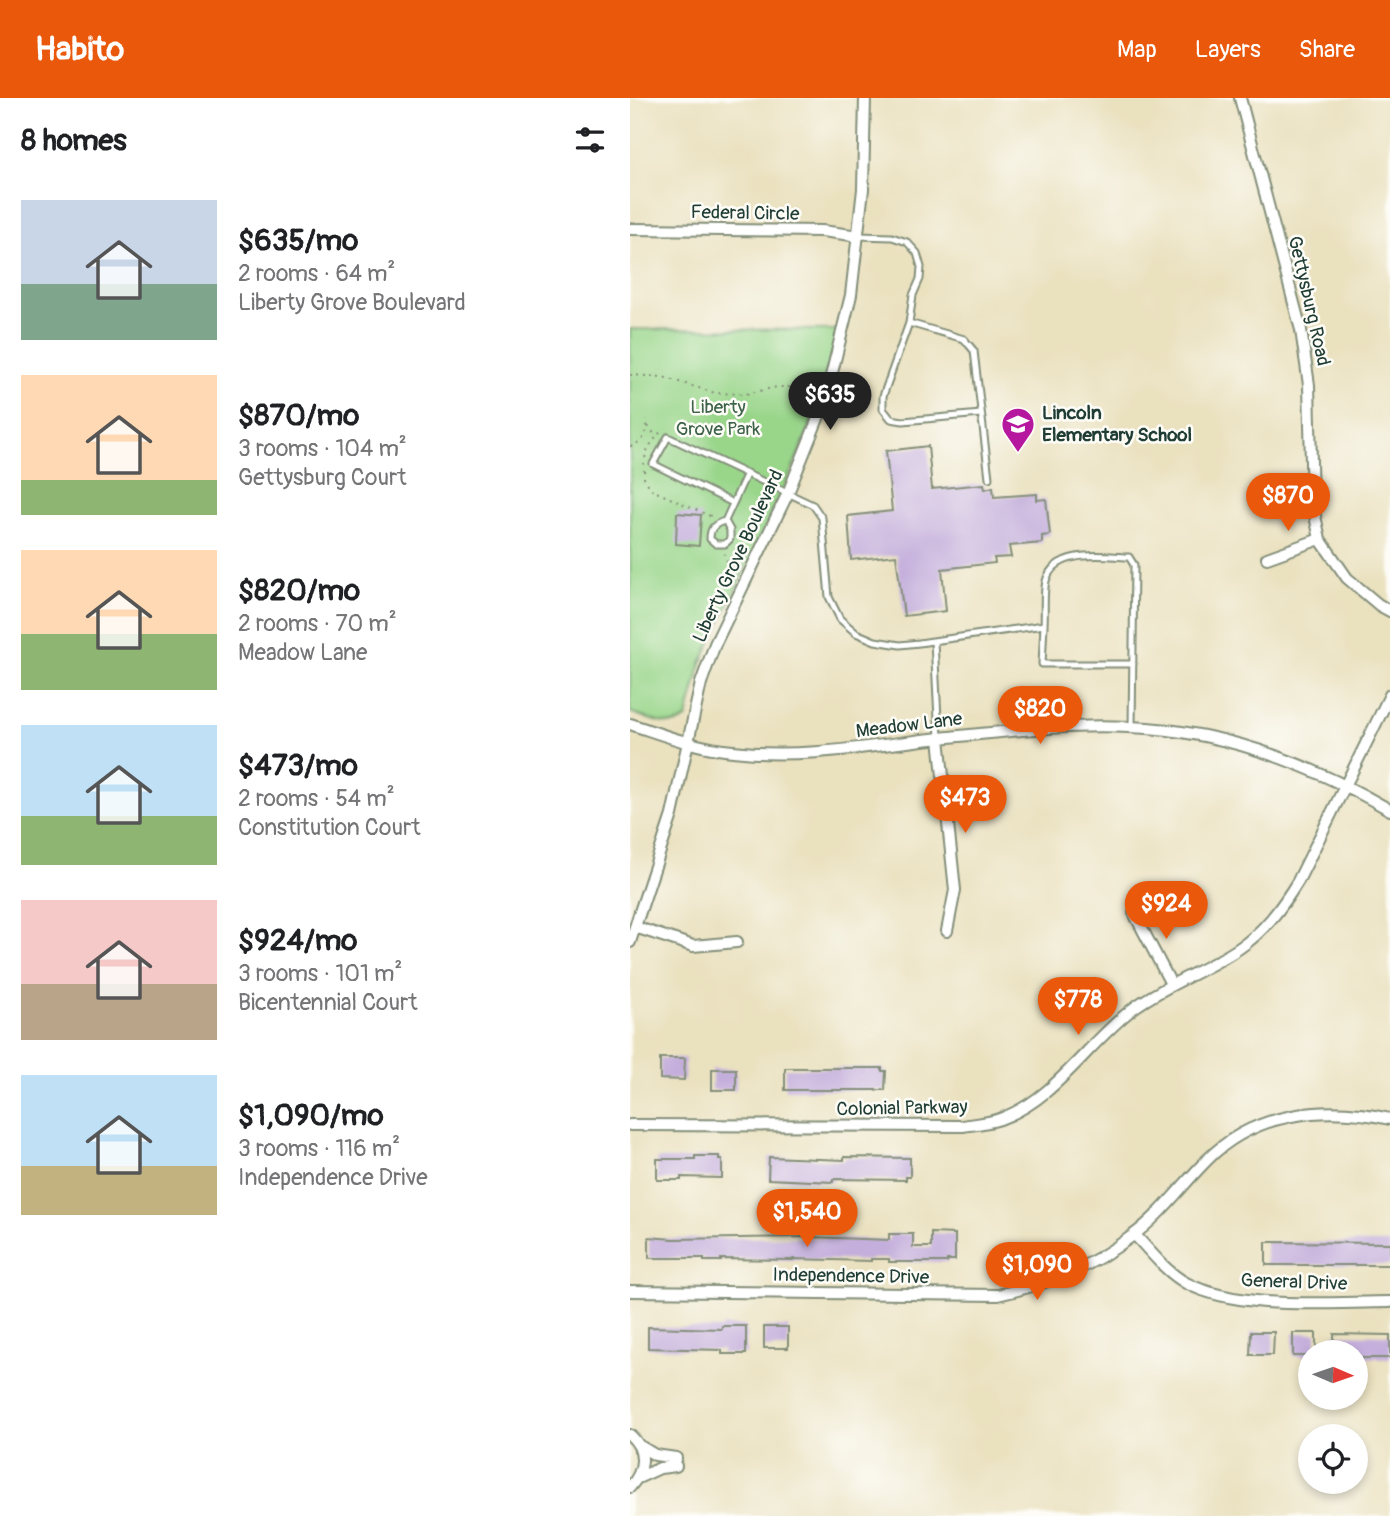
<!DOCTYPE html>
<meta charset="utf-8">
<style>
:root{--surface:#fff;--page:#f6f6f6;--text:#202124;--muted:#757577;--accent:#ea580c}
body{margin:0;font-family:Pangolin,sans-serif;background:var(--page);color:var(--text);height:100vh;display:flex;flex-direction:column;font-size:26px;white-space:nowrap}
*{box-sizing:border-box;margin:0}
p{font-size:23px;color:var(--muted)}
.icon{flex:none;width:38px;height:38px;fill:none;stroke:currentColor;stroke-width:2;stroke-linecap:round;stroke-linejoin:round}
.map{position:relative;flex:1;overflow:hidden}
.side{display:flex;flex-direction:column;background:var(--surface);width:630px}
.side>*{flex:none}
.needle{width:46px;rotate:92deg}
.tools{position:absolute;left:668px;top:1242px;display:grid;gap:14px}
.tools a{display:grid;place-items:center;width:70px;height:70px;border-radius:50%;background:var(--surface);box-shadow:0 4px 10px #0003;font-size:35px}
.price{position:absolute;translate:-50% -60px;padding:0 16px;border-radius:24px;background:var(--accent);color:#fff;font-size:23px;line-height:46px;filter:drop-shadow(0 2px 4px #0008)}
.price::after{content:'';position:absolute;left:50%;top:42px;width:21px;height:16px;margin-left:-10px;background:inherit;clip-path:polygon(0 0,100% 0,50% 100%)}
.price.current{background:#222;color:#fff}
ul{padding:0;list-style:none}
li{display:flex;align-items:center;gap:21px;height:175px;padding:0 21px}
li span{display:grid;place-items:center;flex:none;width:196px;height:140px;border-radius:0px;color:#555}
li>.icon{margin-inline-start:auto}
span .icon{width:84px;height:84px;fill:#fffc;stroke-width:1}
li b{font-size:30px}
h2{display:flex;justify-content:space-between;align-items:center;height:84px;padding:0 21px;font-size:30px}
header{display:flex;align-items:center;gap:42px;box-sizing:border-box;height:98px;padding:0 35px;background:var(--accent);color:#fff}
header strong{font-size:33px}
nav{display:flex;gap:38px;margin-inline-start:auto;font-size:24px}
main{display:flex;flex:1;min-height:0}
.map>svg:first-child{display:block}
.green{fill:#99d68a;stroke:#5c8a5f;stroke-width:2}
.building{fill:#c4afdc}
.lines{fill:none;stroke-linecap:round;stroke-linejoin:round}
.service-casing{stroke:#848f7a;stroke-width:9}
.minor-casing{stroke:#848f7a;stroke-width:14}
.path{stroke:#848f7a;stroke-width:2;stroke-dasharray:2 5;stroke-linecap:butt}
.service{stroke:#fff;stroke-width:5}
.minor{stroke:#fff;stroke-width:10}
.labels{text-anchor:middle;dominant-baseline:central;stroke-width:5;stroke-linejoin:round;paint-order:stroke}
.street-label{font-size:19px;fill:#1f3d34;stroke:#fdfcf7}
.park-label{font-size:19px;fill:#3e634a;stroke:#fdfcf7}
.poi-label{font-size:19px;font-weight:bold;fill:#1f3d34;stroke:#fdfcf7;text-anchor:start}
</style>
<header>
<strong>Habito</strong>
<nav><a>Map</a><a>Layers</a><a>Share</a></nav>
</header>
<main>
<section class="side">
<h2>8 homes<svg class="icon" aria-label="filters" viewBox="0 0 24 24"><path d="M4 7h16M4 17h16"/><circle cx="9" cy="7" r="2"/><circle cx="15" cy="17" r="2"/></svg></h2>
<ul>
<li><span style="background:linear-gradient(#c9d6e8 60%,#7fa58c 0)"><svg class="icon" aria-label="home" viewBox="0 0 24 24"><path d="M3 11l9-7 9 7M6 9v11h12V9"/></svg></span><div><b>$635/mo</b><p>2 rooms · 64 m²</p><p>Liberty Grove Boulevard</p></div></li>
<li><span style="background:linear-gradient(#ffd9b3 75%,#8fb573 0)"><svg class="icon" aria-label="home" viewBox="0 0 24 24"><path d="M3 11l9-7 9 7M6 9v11h12V9"/></svg></span><div><b>$870/mo</b><p>3 rooms · 104 m²</p><p>Gettysburg Court</p></div></li>
<li><span style="background:linear-gradient(#ffd9b3 60%,#8fb573 0)"><svg class="icon" aria-label="home" viewBox="0 0 24 24"><path d="M3 11l9-7 9 7M6 9v11h12V9"/></svg></span><div><b>$820/mo</b><p>2 rooms · 70 m²</p><p>Meadow Lane</p></div></li>
<li><span style="background:linear-gradient(#bfe0f5 65%,#8fb573 0)"><svg class="icon" aria-label="home" viewBox="0 0 24 24"><path d="M3 11l9-7 9 7M6 9v11h12V9"/></svg></span><div><b>$473/mo</b><p>2 rooms · 54 m²</p><p>Constitution Court</p></div></li>
<li><span style="background:linear-gradient(#f6c9c9 60%,#b9a48a 0)"><svg class="icon" aria-label="home" viewBox="0 0 24 24"><path d="M3 11l9-7 9 7M6 9v11h12V9"/></svg></span><div><b>$924/mo</b><p>3 rooms · 101 m²</p><p>Bicentennial Court</p></div></li>
<li><span style="background:linear-gradient(#bfe0f5 65%,#c2b280 0)"><svg class="icon" aria-label="home" viewBox="0 0 24 24"><path d="M3 11l9-7 9 7M6 9v11h12V9"/></svg></span><div><b>$1,090/mo</b><p>3 rooms · 116 m²</p><p>Independence Drive</p></div></li>
</ul>
</section>
<div class="map">
<svg width="760" height="1418" viewBox="0 0 760 1418">
<rect width="100%" height="100%" fill="#fdfcf7"/>
<filter id="ink" filterUnits="userSpaceOnUse"><feTurbulence type="fractalNoise" baseFrequency=".0143" numOctaves="2"/><feDisplacementMap in="SourceGraphic" scale="14" xChannelSelector="R" yChannelSelector="G"/><feConvolveMatrix kernelMatrix="1 2 1 2 8 2 1 2 1" color-interpolation-filters="sRGB"/></filter>
<filter id="wash" filterUnits="userSpaceOnUse"><feTurbulence type="fractalNoise" baseFrequency=".00686" numOctaves="4" result="noise"/><feDisplacementMap in="SourceGraphic" scale="28" xChannelSelector="R" yChannelSelector="G"/><feGaussianBlur stdDeviation="1.57" result="paint"/><feColorMatrix in="noise" values="0 0 0 0 0 0 0 0 0 0 0 0 0 0 0 0 0 1.4 0 .05"/><feComposite in="paint" operator="in"/></filter>
<g filter="url(#wash)">
<rect width="100%" height="100%" fill="#eae1bf"/>
<path class="green" d="M0,231L209,232L182,323L162,372L71,565L57,619C44,635 16,619 0,614Z"/>
<g id="blocks">
<path class="building" d="M298,348L302,391L354,386L355,391L363,389L364,399L407,396V402L416,401L420,437L412,438V445L379,448L381,459L364,460L365,465L312,471L316,513L274,518L266,457L221,462L218,418L262,413L256,353Z
M47,415L71,417L69,448L46,446Z
M30,960H55L54,982L30,981Z
M155,970H252V973H256L255,992H155Z
M82,971H106V992H82Z
M65,1058H89V1061H92V1080L51,1079V1082H27V1061H65Z
M139,1059L214,1062V1059L280,1060V1079H276V1082L203,1081V1084L138,1081Z
M301,1135L325,1136V1162H317V1164H259V1161H241V1163L163,1161V1162L91,1161V1163H74V1160H19V1139L43,1141L178,1139L259,1142V1136H283V1149H301Z
M636,1144L760,1145V1167H636Z
M92,1228H116V1256H92V1252L18,1250V1229L92,1231Z
M134,1229H158V1250H134Z
M621,1234H644L643,1257H620Z
M663,1235H686V1255H681V1258H663Z
M704,1236L760,1237V1260H726V1255H704Z"/>
</g>
</g>
<g filter="url(#ink)">
<use href="#blocks" fill-opacity="0" stroke="#848f7a" stroke-width="2"/>
<g class="lines">
<defs>
<path id="service" d="M229,138L262,139L277,144L287,155L291,169L290,181L283,197L279,225L253,298V311L261,321L273,323L351,316
M279,225L334,241L344,253L359,380
M103,405L23,366L38,339L183,407L192,420L199,499L210,521L226,535L245,543L270,547L289,545L414,527C415,513 413,496 416,483C425,450 474,458 499,459L504,467L502,629
M95,423L100,432V441L95,446H86L80,441C80,430 84,426 95,423L117,375
M414,527L412,566H503
M304,543L309,640"/>
<path id="minor" d="M610,0L671,232L679,287L682,404L690,441L717,480L749,507L760,513
M0,131L192,133L229,138
M637,460L690,441
M0,626C34,637 67,650 103,653C172,661 240,648 309,640C371,634 436,626 499,629C592,632 681,666 760,712
M309,640L325,792L317,833
M504,815L541,886
M5,829L63,848L107,844
M0,844L42,717L71,585L85,546L158,395L195,303L221,197L233,91L235,0
M0,1027L333,1028C345,1026 358,1025 370,1021C426,1001 458,944 505,909C537,886 575,873 608,851C634,834 652,809 668,783L760,597
M505,1137C520,1153 536,1174 556,1185C610,1213 700,1204 760,1204
M0,1193L368,1197C422,1184 457,1172 502,1138C530,1118 552,1087 577,1062C625,1013 696,1007 760,1021
M0,1337C17,1352 15,1373 0,1389
M10,1348L25,1357L46,1360
M8,1380L30,1370L46,1368"/>
</defs>
<use href="#service" class="service-casing"/>
<use href="#minor" class="minor-casing"/>
<path class="path" d="M0,277L33,279L85,295L116,296L147,289H160L184,293
M18,328L26,338
M0,348C13,345 18,335 17,321
M15,360L18,350L32,332
M14,365V380L22,392L80,418L79,420
M94,455L97,463L107,469"/>
<use href="#service" class="service"/>
<use href="#minor" class="minor"/>
</g>
</g>
<defs>
<symbol id="school-pin" viewBox="-11 -11 22 30"><path d="M0 17L-7.5 6A9.5 9.5 0 1 1 7.5 6Z" fill="#b5179e" stroke="#fdfcf7"/><path d="M0-5L7-2L0 1L-7-2ZM-4 1L0 2.5L4 1V4Q0 6-4 4Z" fill="#fff"/></symbol>
</defs>
<g fill-rule="evenodd">
<use href="#school-pin" x="369" y="307" width="38" height="52"/>
</g>
<g class="labels">
<g class="street-label">
<text transform="translate(115 115) rotate(1)">Federal Circle</text>
<text transform="translate(679 203) rotate(77)">Gettysburg Road</text>
<text transform="translate(108 458) rotate(-65)">Liberty Grove Boulevard</text>
<text transform="translate(279 627) rotate(-7)">Meadow Lane</text>
<text transform="translate(272 1010) rotate(-1)">Colonial Parkway</text>
<text transform="translate(221 1178) rotate(1)">Independence Drive</text>
<text transform="translate(664 1184) rotate(2)">General Drive</text>
</g>
<g class="park-label">
<text x="88" y="309">Liberty<tspan x="88" dy="22">Grove Park</tspan></text>
</g>
<g class="poi-label">
<text x="412" y="315">Lincoln<tspan x="412" dy="22">Elementary School</tspan></text>
</g>
</g>
</svg>
<div class="tools">
<a><svg class="needle" viewBox="-14 -14 28 28"><path d="M0-13l5 13h-10z" fill="#e53935"/><path d="M0 13l5-13h-10z" fill="#757577"/></svg></a>
<a><svg class="icon" aria-label="locate" viewBox="0 0 24 24"><circle cx="12" cy="12" r="6"/><path d="M12 2v4M12 18v4M2 12h4M18 12h4"/></svg></a>
</div>
<b class="price current" style="left:200px;top:334px">$635</b>
<b class="price" style="left:658px;top:435px">$870</b>
<b class="price" style="left:410px;top:648px">$820</b>
<b class="price" style="left:335px;top:737px">$473</b>
<b class="price" style="left:536px;top:843px">$924</b>
<b class="price" style="left:448px;top:939px">$778</b>
<b class="price" style="left:177px;top:1151px">$1,540</b>
<b class="price" style="left:407px;top:1204px">$1,090</b>
</div>
</main>
